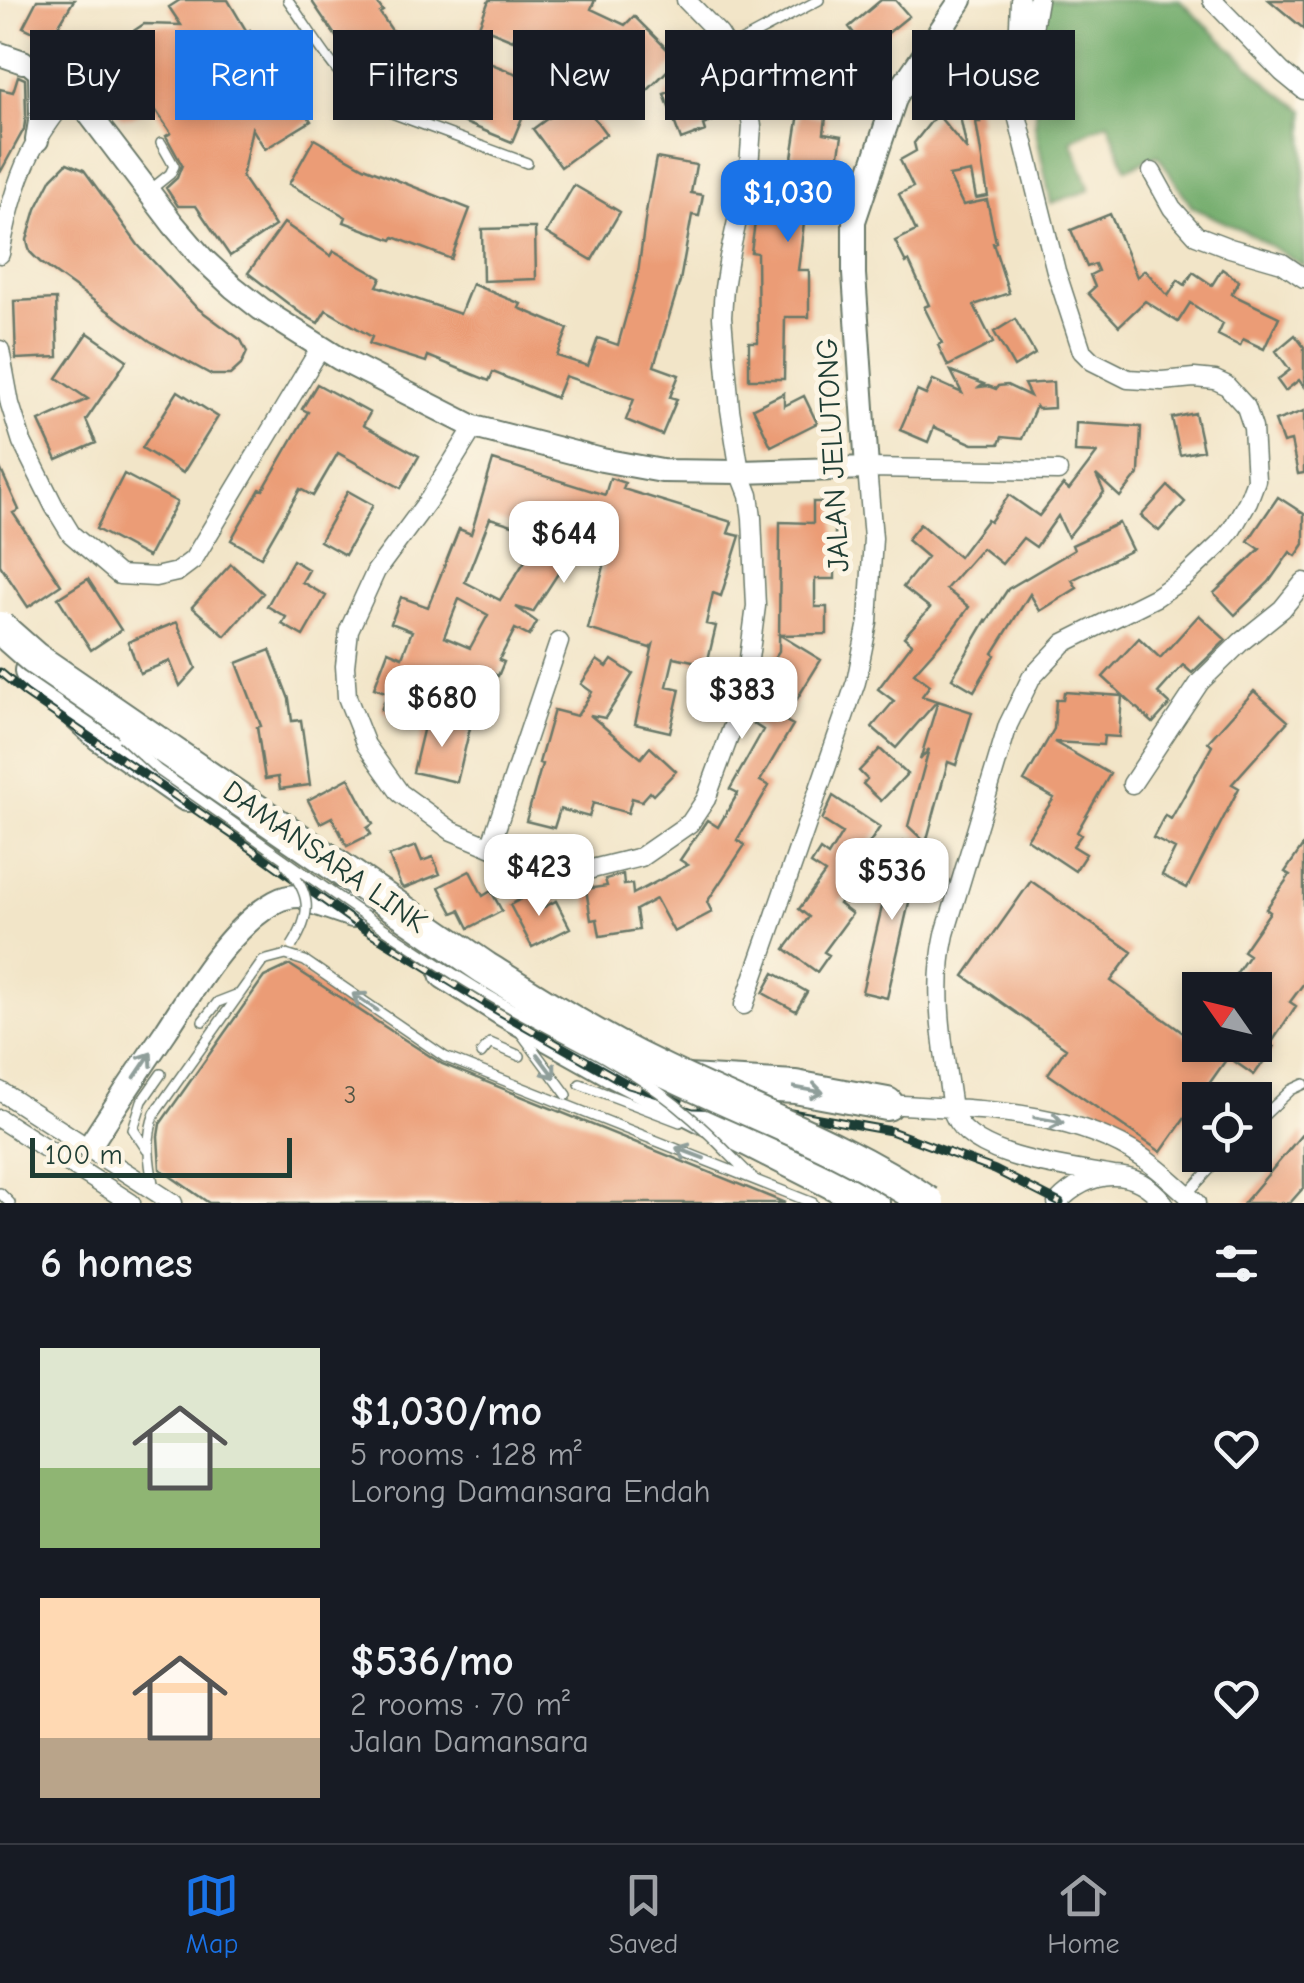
<!DOCTYPE html>
<meta charset="utf-8">
<style>
:root{--surface:#171b24;--page:#20242c;--text:#f1f3f6;--muted:#9ea1a6;--line:#363941;--accent:#1a73e8}
body{margin:0;font-family:"Comic Neue",sans-serif;background:var(--page);color:var(--text);height:100vh;display:flex;flex-direction:column;font-size:38px;white-space:nowrap}
*{box-sizing:border-box;margin:0}
p{font-size:32px;color:var(--muted)}
.icon{flex:none;width:55px;height:55px;fill:none;stroke:currentColor;stroke-width:2;stroke-linecap:round;stroke-linejoin:round}
.map{position:relative;height:1203px;overflow:hidden}
.side{display:flex;flex-direction:column;background:var(--surface);flex:1}
.side>*{flex:none}
.hud{position:absolute;left:30px;top:30px;width:1245px;height:90px;display:flex;gap:20px}
.needle{width:65px;rotate:304deg}
.tools{position:absolute;left:1182px;top:972px;display:grid;gap:20px}
.tools a{display:grid;place-items:center;width:90px;height:90px;border-radius:0px;background:var(--surface);box-shadow:0 5px 15px #0003;font-size:50px}
.scale{position:absolute;left:30px;bottom:25px;width:262px;box-sizing:border-box;padding-left:10px;border:5px solid #1f3d34;border-top:0;font-size:28px;line-height:35px;white-space:nowrap;color:#1f3d34;-webkit-text-stroke:8px #fcf5e5;paint-order:stroke}
.price{position:absolute;translate:-50% -85px;padding:0 22px;border-radius:20px;background:#fff;color:#222;font-size:32px;line-height:65px;filter:drop-shadow(0 2px 5px #0008)}
.price::after{content:'';position:absolute;left:50%;top:60px;width:30px;height:22px;margin-left:-15px;background:inherit;clip-path:polygon(0 0,100% 0,50% 100%)}
.price.current{background:var(--accent);color:#fff}
ul{padding:0;list-style:none}
li{display:flex;align-items:center;gap:30px;height:250px;padding:0 40px}
li span{display:grid;place-items:center;flex:none;width:280px;height:200px;border-radius:0px;color:#555}
li>.icon{margin-inline-start:auto}
span .icon{width:120px;height:120px;fill:#fffc;stroke-width:1}
li b{font-size:42px}
h2{display:flex;justify-content:space-between;align-items:center;height:120px;padding:0 40px;font-size:42px}
.pill{padding:0 35px;border-radius:0px;background:var(--surface);box-shadow:0 5px 15px #0003;font-size:35px;line-height:90px}
.pill.current{background:var(--accent);color:#fff}
.tabs{display:flex;justify-content:space-around;align-items:center;height:140px;border-top:2px solid var(--line);background:var(--surface);font-size:28px;color:var(--muted)}
.tabs a{display:grid;justify-items:center;gap:5px}
.tabs .current{color:var(--accent)}
.map>svg:first-child{display:block}
.forest{fill:#72ac6c;stroke:#487450;stroke-width:2.5}
.building{fill:#eb9c76;fill-rule:evenodd}
.lines{fill:none;stroke-linecap:round;stroke-linejoin:round}
.service-casing{stroke:#697868;stroke-width:12}
.minor-casing{stroke:#697868;stroke-width:21}
.tertiary-casing{stroke:#697868;stroke-width:26}
.motorway-casing{stroke:#697868;stroke-width:36}
.service{stroke:#fff;stroke-width:9}
.minor{stroke:#fff;stroke-width:18}
.tertiary{stroke:#fff;stroke-width:22}
.motorway{stroke:#fff;stroke-width:32}
.rail-casing{stroke:#1f3d34;stroke-width:9}
.rail{stroke:#fcf5e5;stroke-width:5;stroke-dasharray:15;stroke-linecap:butt}
.service-bridge-casing{stroke:#697868;stroke-width:12;stroke-linecap:butt}
.motorway-bridge-casing{stroke:#697868;stroke-width:36;stroke-linecap:butt}
.service-bridge{stroke:#fff;stroke-width:9}
.motorway-bridge{stroke:#fff;stroke-width:32}
.oneway{stroke:#8f9e9a}
.labels{text-anchor:middle;dominant-baseline:central;stroke-width:10;stroke-linejoin:round;paint-order:stroke}
.number-label{font-size:25px;fill:#525544}
.street-label{font-size:30px;fill:#1f3d34;stroke:#fcf5e5}
</style>
<div class="map">
<svg width="1304" height="1203" viewBox="0 0 1304 1203">
<rect width="100%" height="100%" fill="#fcf5e5"/>
<filter id="ink" filterUnits="userSpaceOnUse"><feTurbulence type="fractalNoise" baseFrequency=".01" numOctaves="2"/><feDisplacementMap in="SourceGraphic" scale="20" xChannelSelector="R" yChannelSelector="G"/><feConvolveMatrix kernelMatrix="1 2 1 2 8 2 1 2 1" color-interpolation-filters="sRGB"/></filter>
<filter id="wash" filterUnits="userSpaceOnUse"><feTurbulence type="fractalNoise" baseFrequency=".0048" numOctaves="4" result="noise"/><feDisplacementMap in="SourceGraphic" scale="40" xChannelSelector="R" yChannelSelector="G"/><feGaussianBlur stdDeviation="2.25" result="paint"/><feColorMatrix in="noise" values="0 0 0 0 0 0 0 0 0 0 0 0 0 0 0 0 0 1.4 0 .05"/><feComposite in="paint" operator="in"/></filter>
<g filter="url(#wash)">
<rect width="100%" height="100%" fill="#f2e5c8"/>
<path class="forest" d="M1043,0H1179L1275,90L1304,110V266L1250,234L1192,207L1158,155L1126,169L1108,122L1071,140L1090,190L1051,203L1035,126L1039,21Z"/>
<g id="blocks">
<path class="building" d="M37,0H74L50,40L23,27Z
M180,0H228L247,32L250,30L283,81L286,79L311,121L265,149L252,128L242,177L275,226L230,256L196,206H178L166,188L177,178L182,165L166,136L171,133L152,105L132,118H121L89,71L90,60L144,24L181,25L169,7Z
M311,0H375L383,11L380,13L417,67L376,96L370,91L342,52L345,50Z
M489,0H595L591,9L625,25L634,16L678,60L644,94L621,72L625,67L600,42L589,66L549,49L551,44L517,30L513,40L479,26Z
M881,0H895L909,16L867,50L849,27Z
M1269,0H1304V29Z
M433,40L448,46L436,89L450,94L467,54L537,82L512,142L409,100Z
M803,40L830,57L803,100L776,83Z
M18,76L25,79L26,114L24,129L0,173V89L13,92Z
M699,81L713,121L703,125L705,131L681,140L664,94Z
M974,88L980,122H976L988,196L976,198L971,172L949,176L963,205L987,200L996,242L993,243L1009,293L974,305L993,343L948,366L938,345L942,343L924,307L929,305L909,261L906,263L895,241L916,231L899,194L913,187L900,160L916,151L914,143L937,114L967,150L955,92Z
M578,96L606,134L561,167L533,129Z
M799,113L826,117L824,133L842,136L832,196L808,192L798,270H809V317H785L784,379H749V342H758L757,253L751,252L758,200L785,203Z
M314,139L364,167L470,209L451,259L394,237L392,240L344,222L346,217L289,184Z
M656,158L696,165L691,193L703,195L699,216L692,215L680,281L654,366L679,375L670,397L677,399L662,435L626,420L634,399L565,376L556,398L493,372L489,381L428,356L426,362L369,344L372,337L326,310L318,323L299,312L248,273L284,223L331,256L334,251L381,278L377,286L460,314L472,284L521,304L519,308L568,329L557,356L588,366L598,338L618,345L638,273L647,206Z
M67,163L84,170L138,245L196,307L241,340L247,352L241,365L230,375H212L150,341L40,262L30,252L27,240L36,209L52,178Z
M574,185L620,212L592,260L546,233Z
M1110,214L1137,277L1145,270L1168,296L1178,280L1185,285L1193,272L1212,285L1222,269L1239,281L1231,294L1279,317L1264,349L1243,339L1240,346L1218,335L1223,324L1190,303L1178,322L1145,301L1119,326L1088,293L1095,287L1090,275L1098,271L1095,264L1087,267L1071,230Z
M521,228H535L536,279L483,281L482,229Z
M56,299L58,357L16,359L14,301Z
M1015,319L1035,354L1014,367L994,332Z
M88,333L127,360L86,420L96,443L57,460L39,421L88,399L57,378Z
M1295,335L1304,347V387L1299,380L1285,391L1277,380L1290,370L1276,351Z
M951,371L984,384L980,387L988,386L996,389L998,386L1007,385L1030,396L1024,384L1053,382L1054,408L1038,409L1036,406L1022,439L1002,437L999,444H973L934,427L928,442L900,430L917,391L926,395L933,380L962,393Z
M317,384L370,413L363,425L419,456L401,488L338,453L313,496L300,489L261,557L231,540L260,489L263,490L308,412L302,409Z
M178,391L218,417L183,473L142,448Z
M784,393V406L804,396L817,423L771,446L753,408Z
M1304,411V473L1298,474L1291,441L1283,443L1275,421Z
M1195,413L1203,450L1180,455L1172,418Z
M1076,423L1141,427L1139,473L1120,497L1096,475L1104,492L1068,537L1058,516L1036,547L1023,538L1002,564L982,548L946,589L969,607L949,634L914,673L930,685L922,696L937,701L896,748L872,727L894,701L878,689L912,644L904,637L930,608L903,587L927,557L907,540L920,524L959,557L987,520L990,522L1009,495L1039,516L1063,485L1069,490L1097,453L1075,452Z
M493,460L605,495L610,478L625,483L623,489L732,522L728,533L740,536L721,596L713,593L706,624L716,626L707,664L674,657L667,686L680,689L670,732L635,724L653,645L650,648L588,629L605,562L572,552L533,612L516,607L537,622L529,636L515,629L499,660L504,662L498,676L486,671L472,705L425,686L412,721L381,710L388,693L374,688L388,651L402,657L412,631L391,623L401,597L428,607L459,529L471,534ZM490,518L538,533L532,550L500,600L465,582ZM459,599L488,615L470,648L444,637Z
M0,468L19,510L13,513L61,585L28,607L0,565Z
M124,474L177,502L148,557L96,529Z
M1168,486L1185,502L1159,531L1141,516Z
M348,491L373,505L345,555L320,541Z
M1278,497L1304,514V544L1296,556L1290,552L1269,582L1235,615L1214,593L1260,549L1248,541Z
M813,502H835V579H815V607H827V634L780,635L821,660L784,720L793,725L760,781L769,786L737,840L745,845L707,902L712,912L674,932L656,899L636,910L639,930L600,936L597,919L591,920L586,889L607,886L605,879L623,874L624,885L632,884L633,894L688,865L680,860L699,832L707,820L718,827L738,793L730,789L763,730L754,724L773,692L759,683L779,651L780,522L813,523Z
M1119,523L1132,550L1072,580L1077,588L1040,611L1030,594L993,653L995,655L974,691L952,678L986,620L987,621L1008,589L1074,550L1072,545Z
M293,560L309,570L302,582L326,596L303,636L282,624L286,617L267,606Z
M231,564L263,593L225,636L192,607Z
M88,579L121,630L91,650L58,598Z
M1199,615L1226,640L1192,673L1183,665L1158,693L1170,704L1153,723L1103,677L1139,638L1160,658Z
M177,622L196,668L180,686L170,661L140,673L128,642Z
M270,650L289,699L292,721L301,720L310,785L280,789L278,777L265,779L257,727L261,726L237,663Z
M597,660L607,667L612,660L633,674L605,718L590,715L641,758L650,747L676,771L653,795L650,792L642,801L632,798L628,813L593,803L589,817L560,809L554,828L526,821L542,764L539,763L554,710L577,716L592,692L581,684Z
M1254,691L1288,721L1232,784L1239,788L1187,888L1162,875L1175,849L1153,838L1165,815L1171,819L1212,746L1208,742Z
M1064,692L1122,696L1119,737L1104,736L1103,745L1054,742L1110,774L1077,832L1081,835L1073,846L1086,854L1075,871L1027,839L1054,798L1024,781L1054,729L1056,700H1063Z
M938,701L972,712L956,765L948,762L926,843L908,826L929,749L920,760Z
M426,718L470,728L457,782L413,772Z
M880,749L907,774L881,801L863,784L867,779L859,771Z
M349,778L373,824L367,828L371,834L347,846L332,817L320,823L308,800Z
M833,796L880,827L858,860L865,864L839,904L852,914L824,952L829,955L817,972L785,949L809,917L799,909L825,873L811,864L820,850L828,856L842,833L822,820Z
M903,842L925,856L921,873L916,872L887,998L862,992L887,885L890,886Z
M1304,844V983L1290,1002L1296,1006L1270,1045L1274,1047L1254,1075L1228,1057L1161,1152L1048,1074L1066,1048L964,976L1031,881L1132,952L1111,981L1200,1045H1255V990H1225L1249,955L1243,951L1270,912L1266,909L1290,875L1285,872Z
M416,846L422,861L433,857L440,874L404,888L401,886L389,856Z
M470,871L483,896L491,891L502,911L469,928L460,910L453,913L439,887Z
M536,891L544,907L556,901L570,928L532,947L510,905Z
M290,965L442,1064L785,1203H209L160,1169L158,1136L160,1124L264,977Z
M774,973L807,992L796,1011L763,993Z
M1304,1132V1187L1290,1203H1244Z"/>
</g>
</g>
<g filter="url(#ink)">
<use href="#blocks" fill-opacity="0" stroke="#697868" stroke-width="2.5"/>
<g class="lines">
<defs>
<path id="service" d="M288,0C316,39 339,85 381,109L527,163
M729,48L819,0
M150,190L170,174L174,166L161,143
M203,1021L218,1002L236,995
M521,1033L567,1095
M481,1054L490,1043L520,1056
M580,1084L680,1122
M1255,1124L1291,1090L1304,1084
M147,1150L133,1129L142,1101L161,1074
M728,1153L751,1176
M154,1189C149,1162 145,1139 155,1113L263,961L286,955L305,961L445,1057L813,1203
M0,1193L10,1203
M1187,1194L1223,1155"/>
<path id="minor" d="M1020,0L1019,25L1024,52
M1038,0L1033,29L1024,52L1016,111L1056,271L1082,351L1092,361L1128,379L1162,381L1194,378L1215,380L1226,385L1246,407L1253,428L1256,480L1248,501L1232,529L1219,545L1185,577L1156,597L1064,643L1031,678L1008,725L945,934C932,992 944,1050 952,1109C963,1159 1072,1168 1114,1176
M1212,0L1282,72L1304,90
M1152,172L1172,208L1196,235L1230,248L1282,263L1304,278
M0,254C7,215 17,175 37,141C46,125 58,110 69,95
M0,350L10,404L22,442L54,506L71,534L119,575L155,577L177,572L193,560L321,347
M474,427L430,498L376,571L349,630L345,666L347,697L366,745L400,793L452,831L531,864L592,869L641,857L690,823L706,799L744,696L756,606L752,518L749,495L740,472L730,409L722,317L724,288L729,257L749,167L752,126L746,92L728,49L719,34L686,0
M1132,784L1200,682L1241,642L1282,609L1304,582
M490,847L559,642
M744,1005L856,682L868,622L873,538L867,468L1058,471
M0,1091L173,1203
M887,1104C971,1110 1070,1108 1143,1158C1162,1171 1180,1188 1196,1203
M0,1119L131,1203
M1057,1203C1090,1169 1134,1165 1164,1203"/>
<path id="tertiary" d="M0,54L23,62
M33,66L84,107L173,224L202,258L233,287L261,309L340,359L474,427L602,460L662,471L740,472L867,468L854,274V221L896,96L961,0
M37,140L41,115L40,72
M89,1147C114,1108 140,1069 166,1031C195,987 229,928 275,902C287,895 299,895 312,897"/>
<path id="motorway" d="M31,671L101,735L187,795
M312,897L353,911
M446,973L506,1011L617,1073L873,1203
M687,1081L795,1087L887,1104"/>
</defs>
<use href="#service" class="service-casing"/>
<use href="#minor" class="minor-casing"/>
<use href="#tertiary" class="tertiary-casing"/>
<use href="#motorway" class="motorway-casing"/>
<use href="#service" class="service"/>
<use href="#minor" class="minor"/>
<use href="#tertiary" class="tertiary"/>
<use href="#motorway" class="motorway"/>
<defs>
<path id="rail" d="M0,672L25,693L231,834L360,926L488,1005L629,1085L694,1105L758,1107L891,1131L995,1170L1060,1203"/>
</defs>
<use href="#rail" class="rail-casing"/>
<use href="#rail" class="rail"/>
<defs>
<path id="service-bridge" d="M122,737L158,770C265,844 369,923 480,990C538,1026 603,1052 659,1092C684,1110 707,1131 728,1153
M285,864C311,893 313,913 292,946"/>
<path id="motorway-bridge" d="M0,628L34,658L485,968C541,1003 596,1038 656,1067C747,1112 844,1145 928,1203"/>
</defs>
<use href="#service-bridge" class="service-bridge-casing"/>
<use href="#motorway-bridge" class="motorway-bridge-casing"/>
<use href="#service-bridge" class="service-bridge"/>
<use href="#motorway-bridge" class="motorway-bridge"/>
</g>
<defs><path id="oneway-shaft" d="M-6 0H5M1.5-3L5.5 0L1.5 3" fill="none" stroke-width="1.6" stroke-linecap="round" stroke-linejoin="round" transform="scale(2.5)"/></defs>
<g class="oneway">
<use href="#oneway-shaft" transform="translate(365 1002) rotate(-146)"/>
<use href="#oneway-shaft" transform="translate(143 1065) rotate(-56)"/>
<use href="#oneway-shaft" transform="translate(546 1066) rotate(53)"/>
<use href="#oneway-shaft" transform="translate(809 1090) rotate(10)"/>
<use href="#oneway-shaft" transform="translate(1049 1120) rotate(10)"/>
<use href="#oneway-shaft" transform="translate(690 1153) rotate(-159)"/>
</g>
</g>
<g class="labels">
<g class="number-label">
<text x="350" y="1094">3</text>
</g>
<g class="street-label">
<text transform="translate(833 455) rotate(-93)">JALAN JELUTONG</text>
<text transform="translate(325 857) rotate(35)">DAMANSARA LINK</text>
</g>
</g>
</svg>
<div class="tools">
<a><svg class="needle" viewBox="-14 -14 28 28"><path d="M0-13l5 13h-10z" fill="#e53935"/><path d="M0 13l5-13h-10z" fill="#9ea1a6"/></svg></a>
<a><svg class="icon" aria-label="locate" viewBox="0 0 24 24"><circle cx="12" cy="12" r="6"/><path d="M12 2v4M12 18v4M2 12h4M18 12h4"/></svg></a>
</div>
<div class="scale">100 m</div>
<b class="price current" style="left:788px;top:245px">$1,030</b>
<b class="price" style="left:564px;top:586px">$644</b>
<b class="price" style="left:742px;top:742px">$383</b>
<b class="price" style="left:442px;top:750px">$680</b>
<b class="price" style="left:539px;top:919px">$423</b>
<b class="price" style="left:892px;top:923px">$536</b>
<div class="hud">
<a class="pill">Buy</a>
<a class="pill current">Rent</a>
<a class="pill">Filters</a>
<a class="pill">New</a>
<a class="pill">Apartment</a>
<a class="pill">House</a>
</div>
</div>
<section class="side">
<h2>6 homes<svg class="icon" aria-label="filters" viewBox="0 0 24 24"><path d="M4 7h16M4 17h16"/><circle cx="9" cy="7" r="2"/><circle cx="15" cy="17" r="2"/></svg></h2>
<ul>
<li><span style="background:linear-gradient(#dfe7d0 60%,#8fb573 0)"><svg class="icon" aria-label="home" viewBox="0 0 24 24"><path d="M3 11l9-7 9 7M6 9v11h12V9"/></svg></span><div><b>$1,030/mo</b><p>5 rooms · 128 m²</p><p>Lorong Damansara Endah</p></div><svg class="icon" aria-label="heart" viewBox="0 0 24 24"><path d="M12 20l-8-8c-3-5 5-10 8-4 3-6 11-1 8 4z"/></svg></li>
<li><span style="background:linear-gradient(#ffd9b3 70%,#b9a48a 0)"><svg class="icon" aria-label="home" viewBox="0 0 24 24"><path d="M3 11l9-7 9 7M6 9v11h12V9"/></svg></span><div><b>$536/mo</b><p>2 rooms · 70 m²</p><p>Jalan Damansara</p></div><svg class="icon" aria-label="heart" viewBox="0 0 24 24"><path d="M12 20l-8-8c-3-5 5-10 8-4 3-6 11-1 8 4z"/></svg></li>
</ul>
</section>
<nav class="tabs">
<a class="current"><svg class="icon" aria-label="map" viewBox="0 0 24 24"><path d="M3 6l6-2 6 2 6-2v14l-6 2-6-2-6 2zM9 4v14M15 6v14"/></svg>Map</a>
<a><svg class="icon" aria-label="saved" viewBox="0 0 24 24"><path d="M7 4h10v16l-5-4-5 4z"/></svg>Saved</a>
<a><svg class="icon" aria-label="home" viewBox="0 0 24 24"><path d="M3 11l9-7 9 7M6 9v11h12V9"/></svg>Home</a>
</nav>
